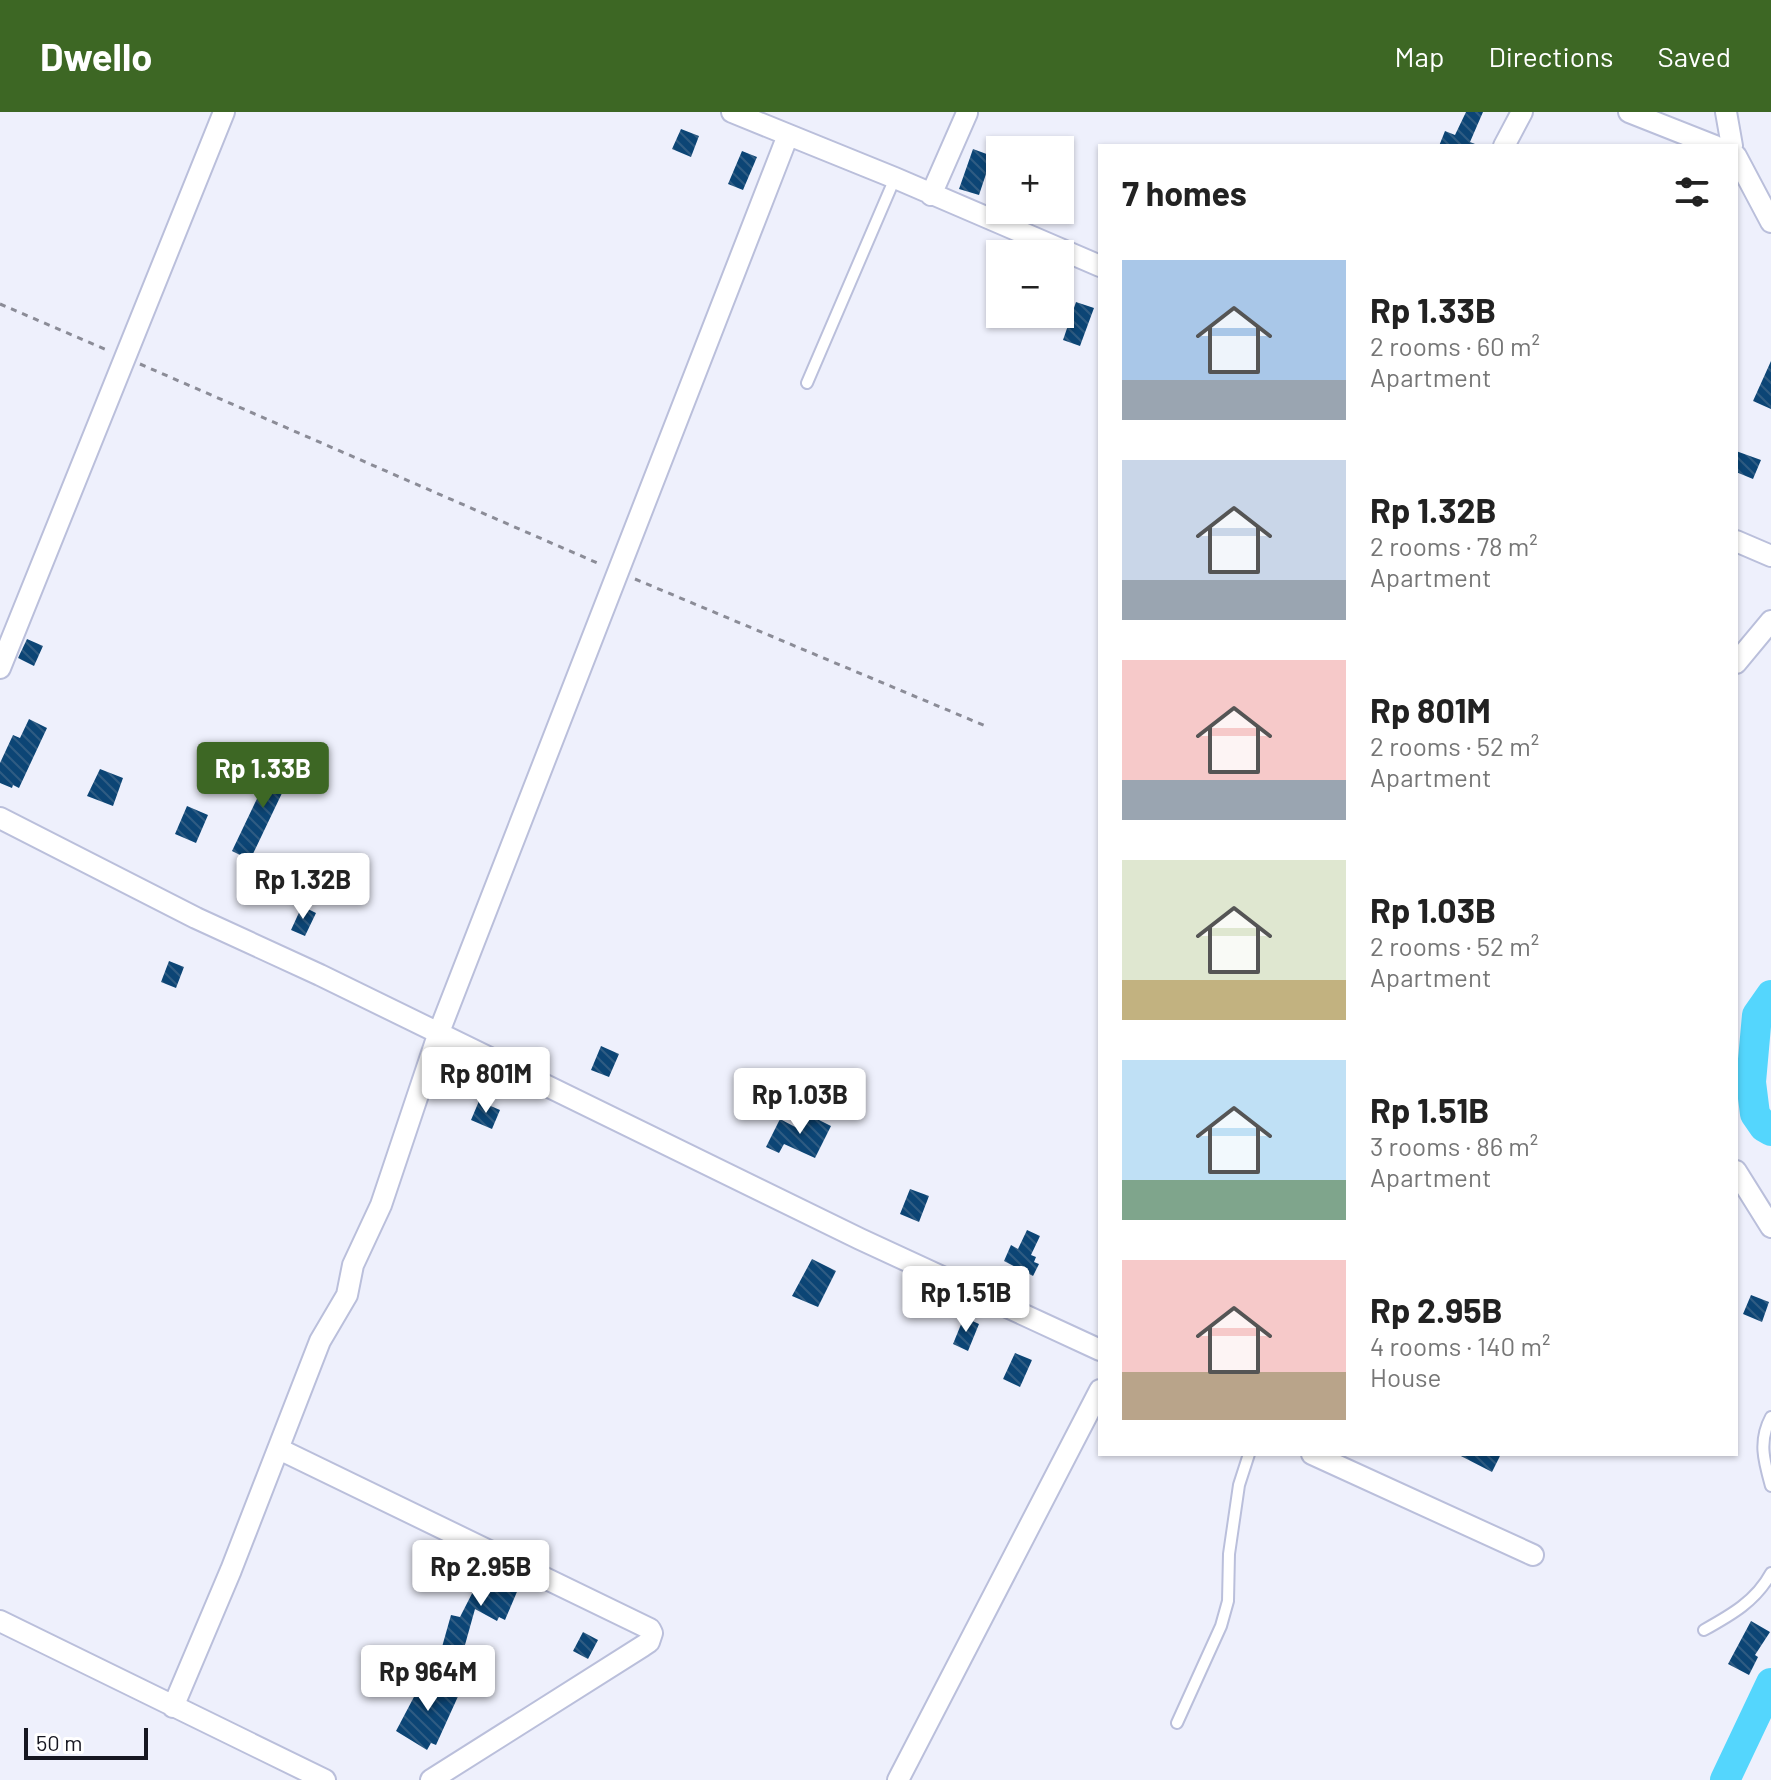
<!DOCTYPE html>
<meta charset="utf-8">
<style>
:root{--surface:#fff;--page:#f2f2f2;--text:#222;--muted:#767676;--accent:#3d6724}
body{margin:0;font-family:Barlow,sans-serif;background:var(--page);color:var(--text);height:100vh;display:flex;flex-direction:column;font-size:30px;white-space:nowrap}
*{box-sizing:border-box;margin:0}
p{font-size:26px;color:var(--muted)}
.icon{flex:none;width:44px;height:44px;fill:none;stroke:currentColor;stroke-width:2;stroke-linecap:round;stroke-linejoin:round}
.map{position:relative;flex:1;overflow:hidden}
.details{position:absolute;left:1098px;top:32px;width:640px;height:1312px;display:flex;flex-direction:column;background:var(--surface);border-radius:0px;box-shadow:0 2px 6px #0004}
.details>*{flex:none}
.tools{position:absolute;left:986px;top:24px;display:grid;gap:16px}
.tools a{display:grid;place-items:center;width:88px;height:88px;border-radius:0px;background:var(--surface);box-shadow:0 2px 6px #0004;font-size:40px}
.scale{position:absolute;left:24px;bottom:20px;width:124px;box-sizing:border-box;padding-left:8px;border:4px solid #161721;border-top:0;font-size:22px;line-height:28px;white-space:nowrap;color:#161721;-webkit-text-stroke:6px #fff;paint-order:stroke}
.price{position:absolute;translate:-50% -68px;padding:0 18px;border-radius:8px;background:#fff;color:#222;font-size:26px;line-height:52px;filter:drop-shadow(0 2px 4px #0008)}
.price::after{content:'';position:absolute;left:50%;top:48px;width:24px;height:18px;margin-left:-12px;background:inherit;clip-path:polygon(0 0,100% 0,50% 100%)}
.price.selected{background:var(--accent);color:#fff}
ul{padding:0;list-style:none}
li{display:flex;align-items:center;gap:24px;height:200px;padding:0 24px}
li span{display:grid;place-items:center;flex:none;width:224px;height:160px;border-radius:0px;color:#555}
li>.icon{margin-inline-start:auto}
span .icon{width:96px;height:96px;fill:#fffc;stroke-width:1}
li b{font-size:34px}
h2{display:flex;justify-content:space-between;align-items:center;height:96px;padding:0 24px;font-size:34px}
header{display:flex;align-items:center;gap:48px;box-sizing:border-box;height:112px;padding:0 40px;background:var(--accent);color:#fff}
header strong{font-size:38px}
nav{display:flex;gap:44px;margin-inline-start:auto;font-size:28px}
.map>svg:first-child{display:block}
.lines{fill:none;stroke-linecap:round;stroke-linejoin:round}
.river{stroke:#54d6fd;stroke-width:30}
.building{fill:url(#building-back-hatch)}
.service-casing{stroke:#babfdb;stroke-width:14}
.minor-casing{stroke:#babfdb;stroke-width:24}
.path{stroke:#8b8c97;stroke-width:3;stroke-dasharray:6 6;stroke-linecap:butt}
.service{stroke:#fff;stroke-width:10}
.minor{stroke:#fff;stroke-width:20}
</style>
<header>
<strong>Dwello</strong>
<nav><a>Map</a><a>Directions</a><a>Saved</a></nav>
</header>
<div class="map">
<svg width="1771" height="1668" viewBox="0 0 1771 1668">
<defs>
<pattern id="building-back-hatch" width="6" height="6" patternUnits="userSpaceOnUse" patternTransform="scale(2)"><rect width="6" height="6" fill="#0c4575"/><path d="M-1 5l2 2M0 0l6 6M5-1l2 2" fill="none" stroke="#2f5c83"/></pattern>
</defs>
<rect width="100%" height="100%" fill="#eef0fc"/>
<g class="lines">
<path class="river" d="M1771,883L1757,903L1751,970L1755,1002L1764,1015L1771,1019
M1725,1668L1771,1571"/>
</g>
<path class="building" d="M1466,0H1483L1470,30L1480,34H1439L1445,19L1455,23Z
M681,17L699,24L691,45L672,37Z
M973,37L992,44L979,83L959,77Z
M742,39L757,45L743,78L728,72Z
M1076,190L1094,196L1080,234L1063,228Z
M1771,249V297L1753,289Z
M1736,339L1761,348L1753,367L1736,360Z
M27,527L43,534L34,554L18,546Z
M29,607L47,616L19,676L13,673L12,676L0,671V651L13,623L20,626Z
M276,647L294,656L250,748L232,739Z
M100,657L123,666L113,694L87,684Z
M187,694L208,703L196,731L175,722Z
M302,794L316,801L305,824L291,818Z
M169,849L184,855L176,876L161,870Z
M601,934L619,942L609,965L591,958Z
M479,989L500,998L492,1017L471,1008Z
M805,1001L831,1014L815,1046L784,1032L779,1041L766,1035L780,1007L799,1017Z
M910,1077L929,1084L919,1110L900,1102Z
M1027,1118L1040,1124L1031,1143L1036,1145L1034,1150L1039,1152L1033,1164L1004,1149L1011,1133L1018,1137Z
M812,1147L836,1159L818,1195L792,1184Z
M1751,1183L1769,1190L1762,1210L1743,1202Z
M964,1205L979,1212L968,1239L953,1232Z
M1015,1241L1032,1248L1020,1275L1003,1267Z
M1457,1342H1501L1492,1360Z
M485,1456L519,1475L505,1508L499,1505L497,1509L475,1497L463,1540L442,1535L451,1503L460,1505Z
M1751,1509L1770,1520L1755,1543L1758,1545L1749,1563L1728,1552Z
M583,1520L598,1528L588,1547L573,1539Z
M425,1564L460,1580L436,1633L431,1631L427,1638L396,1619Z"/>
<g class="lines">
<defs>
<path id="service" d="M807,271L895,66
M1771,1305C1758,1329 1764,1349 1771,1374
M1704,1518C1731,1503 1756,1489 1771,1461
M1177,1611L1221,1514L1228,1489L1229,1442L1239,1373L1249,1342"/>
<path id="minor" d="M732,0L895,66L1100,154
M1629,0L1715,34
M1726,0L1732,34
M1504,34L1522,0
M1736,44L1771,110
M931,83L967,1
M1736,429L1771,444
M1736,551L1771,509
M0,556L224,0
M0,706L196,806L320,863L860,1127L1100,1238
M1736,1059L1771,1115
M279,1337L650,1517L652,1521L649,1530L643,1534L431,1668
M1312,1342L1533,1443
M0,1509L325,1668
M173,1595L231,1458L320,1229L347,1183L353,1153L381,1093L439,920L788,23
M898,1668L1100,1278"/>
</defs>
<use href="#service" class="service-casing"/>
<use href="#minor" class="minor-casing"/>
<path class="path" d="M0,192L107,238
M140,252L602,453
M635,467L988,615"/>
<use href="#service" class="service"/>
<use href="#minor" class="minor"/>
</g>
</svg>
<div class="tools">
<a>+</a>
<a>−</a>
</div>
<div class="scale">50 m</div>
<b class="price selected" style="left:263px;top:698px">Rp 1.33B</b>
<b class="price" style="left:303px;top:809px">Rp 1.32B</b>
<b class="price" style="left:486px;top:1003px">Rp 801M</b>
<b class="price" style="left:800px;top:1024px">Rp 1.03B</b>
<b class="price" style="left:966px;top:1222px">Rp 1.51B</b>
<b class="price" style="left:481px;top:1496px">Rp 2.95B</b>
<b class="price" style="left:428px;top:1601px">Rp 964M</b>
<section class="details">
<h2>7 homes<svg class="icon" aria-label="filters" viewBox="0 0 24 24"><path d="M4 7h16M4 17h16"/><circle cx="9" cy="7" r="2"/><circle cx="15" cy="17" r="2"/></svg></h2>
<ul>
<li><span style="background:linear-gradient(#a9c7e8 75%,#9aa5b1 0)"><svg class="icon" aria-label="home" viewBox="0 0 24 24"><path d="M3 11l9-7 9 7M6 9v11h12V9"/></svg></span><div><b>Rp 1.33B</b><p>2 rooms · 60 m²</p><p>Apartment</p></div></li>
<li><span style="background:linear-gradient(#c9d6e8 75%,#9aa5b1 0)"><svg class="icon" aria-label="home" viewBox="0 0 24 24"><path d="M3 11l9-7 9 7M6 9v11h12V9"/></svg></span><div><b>Rp 1.32B</b><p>2 rooms · 78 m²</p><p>Apartment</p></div></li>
<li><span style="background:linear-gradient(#f6c9c9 75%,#9aa5b1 0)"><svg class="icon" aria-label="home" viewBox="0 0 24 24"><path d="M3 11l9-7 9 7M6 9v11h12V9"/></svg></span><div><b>Rp 801M</b><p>2 rooms · 52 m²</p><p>Apartment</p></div></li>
<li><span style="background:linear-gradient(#dfe7d0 75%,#c2b280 0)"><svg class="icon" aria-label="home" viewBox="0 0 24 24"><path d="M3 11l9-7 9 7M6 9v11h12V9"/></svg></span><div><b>Rp 1.03B</b><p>2 rooms · 52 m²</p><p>Apartment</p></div></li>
<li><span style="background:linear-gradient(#bfe0f5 75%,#7fa58c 0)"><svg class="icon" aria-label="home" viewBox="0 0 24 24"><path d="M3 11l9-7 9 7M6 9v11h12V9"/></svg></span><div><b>Rp 1.51B</b><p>3 rooms · 86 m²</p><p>Apartment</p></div></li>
<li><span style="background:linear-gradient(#f6c9c9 70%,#b9a48a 0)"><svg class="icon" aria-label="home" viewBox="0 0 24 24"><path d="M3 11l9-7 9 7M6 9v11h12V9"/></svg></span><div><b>Rp 2.95B</b><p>4 rooms · 140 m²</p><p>House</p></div></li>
</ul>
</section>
</div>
